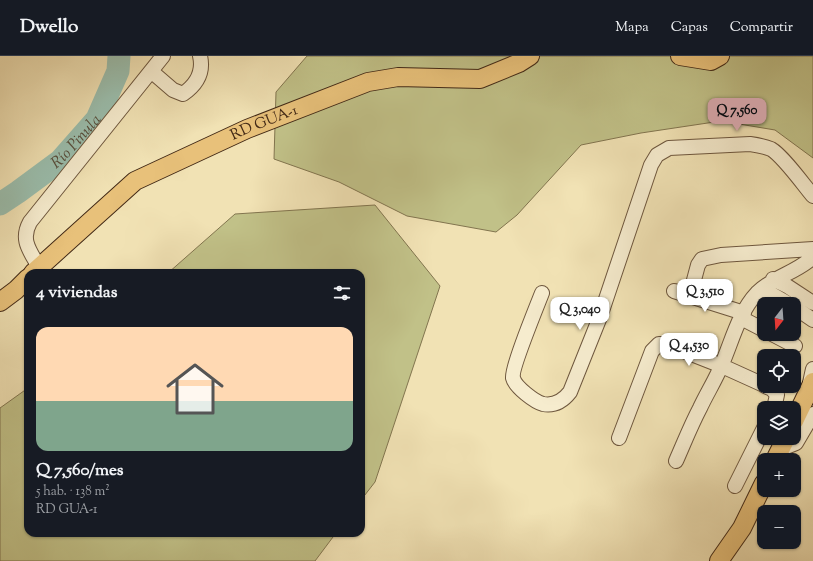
<!DOCTYPE html>
<html lang="es">
<meta charset="utf-8">
<style>
:root{--surface:#171b24;--page:#242831;--text:#f1f3f6;--muted:#9ea1a6;--line:#363941;--accent:#c59692}
body{margin:0;font-family:"Sorts Mill Goudy",serif;background:var(--page);color:var(--text);height:100vh;display:flex;flex-direction:column;font-size:15px;white-space:nowrap}
*{box-sizing:border-box;margin:0}
p{font-size:13px;color:var(--muted)}
.icon{flex:none;width:22px;height:22px;fill:none;stroke:currentColor;stroke-width:2;stroke-linecap:round;stroke-linejoin:round}
.map{position:relative;flex:1;overflow:hidden}
.side{position:absolute;left:24px;top:213px;width:341px;height:268px;display:flex;flex-direction:column;background:var(--surface);border-radius:12px;box-shadow:0 1px 3px #0004}
.side>*{flex:none}
.needle{width:26px;rotate:197deg}
.controls{position:absolute;left:757px;top:241px;display:grid;gap:8px}
.controls a{display:grid;place-items:center;width:44px;height:44px;border-radius:8px;background:var(--surface);box-shadow:0 1px 3px #0004;font-size:20px}
.price{position:absolute;translate:-50% -34px;padding:0 9px;border-radius:8px;background:#fff;color:#222;font-size:13px;line-height:26px;filter:drop-shadow(0 1px 2px #0008)}
.price::after{content:'';position:absolute;left:50%;top:24px;width:12px;height:9px;margin-left:-6px;background:inherit;clip-path:polygon(0 0,100% 0,50% 100%)}
.price.selected{background:var(--accent);color:#111}
ul{padding:0;list-style:none}
li{display:grid;align-content:center;gap:8px;height:212px;padding:0 12px}
li+li{border-top:1px solid var(--line)}
li span{display:grid;place-items:center;height:124px;border-radius:12px;color:#555}
li>.icon{margin-inline-start:auto}
span .icon{width:72px;height:72px;fill:#fffc;stroke-width:1}
li b{font-size:17px}
h2{display:flex;justify-content:space-between;align-items:center;height:48px;padding:0 12px;font-size:17px}
header{display:flex;align-items:center;gap:24px;box-sizing:border-box;height:56px;padding:0 20px;background:var(--surface);border-bottom:1px solid var(--line)}
header strong{font-size:19px}
nav{display:flex;gap:22px;margin-inline-start:auto;font-size:14px}
.map>svg:first-child{display:block}
.green{fill:#c1c188;stroke:#82754f}
.lines{fill:none;stroke-linecap:round;stroke-linejoin:round}
.river{stroke:#9bbead;stroke-width:23}
.minor-casing{stroke:#6e573e;stroke-width:16}
.major-casing{stroke:#422916;stroke-width:20}
.minor{stroke:#f6ecce;stroke-width:14}
.major{stroke:#e8c17a;stroke-width:18}
.labels{text-anchor:middle;dominant-baseline:central;stroke-width:3;stroke-linejoin:round;paint-order:stroke}
.street-label{font-size:15px;fill:#422916;stroke:#f6ecce}
.water-label{font-size:16px;font-style:italic;fill:#584e3c;stroke:#f6ecce}
</style>
<header>
<strong>Dwello</strong>
<nav><a>Mapa</a><a>Capas</a><a>Compartir</a></nav>
</header>
<div class="map">
<svg width="813" height="505" viewBox="0 0 813 505">
<rect width="100%" height="100%" fill="#f1e2b4"/>
<filter id="stains"><feTurbulence type="fractalNoise" baseFrequency=".005" numOctaves="4"/><feColorMatrix values="0 0 0 0 .2 0 0 0 0 .09 0 0 0 0 .02 0 0 0 .5 -.17"/></filter>
<radialGradient id="worn" r=".72"><stop offset=".6" stop-color="#630" stop-opacity="0"/><stop offset="1" stop-color="#630" stop-opacity=".3"/></radialGradient>
<path class="green" d="M307,0H813V102L775,74L721,65L641,77L581,89L517,159L496,176L407,160L339,126L274,103L276,36Z
M375,149L440,230L375,426L361,444V217H168L235,158Z
M28,332V477H336L315,505H0V352Z"/>
<g class="lines">
<path class="river" id="s1" d="M0,148L18,136L60,105L97,63L118,15L119,0"/>
<defs>
<path id="minor" d="M151,15L173,34L183,38C196,29 204,17 200,0
M39,211C30,195 20,184 30,166L163,0
M773,223L787,230L813,247
M763,233L789,248
M674,235L744,257
M542,237C537,250 511,313 513,322C515,331 535,346 543,348C554,350 563,345 570,336L600,261L651,109L657,99L669,92L750,88C757,89 764,90 771,93C783,100 803,128 813,140
M690,239L698,209L702,203L721,199L813,193
M794,251L813,264
M741,262L764,274
M772,278L795,290
M765,330L772,333L777,339L774,352
M808,336L813,313
M619,382L652,295L659,288H666L722,310L764,329
M781,393L796,387L813,358
M676,405C684,387 691,369 700,352C707,337 716,323 722,308C732,285 739,256 757,237C774,220 796,217 813,201
M735,430L764,372"/>
<g id="major">
<path d="M680,0L711,5L720,0"/>
<path id="s2" d="M33,217L135,125L247,73L368,26L398,21L480,23L519,7L530,0"/>
<path d="M0,246L16,234L28,222"/>
<path d="M794,365L813,326"/>
<path d="M775,404L786,382"/>
<path d="M719,505L742,472L764,427"/>
</g>
</defs>
<use href="#minor" class="minor-casing"/>
<use href="#major" class="major-casing"/>
<use href="#minor" class="minor"/>
<use href="#major" class="major"/>
</g>
<g class="labels">
<g class="street-label">
<text stroke="none"><textPath href="#s2" startOffset="279">RD GUA-1</textPath></text>
</g>
<g class="water-label">
<text stroke="none"><textPath href="#s1" startOffset="99">Río Pinula</textPath></text>
</g>
</g>
<rect width="100%" height="100%" filter="url(#stains)"/>
<rect width="100%" height="100%" fill="url(#worn)"/>
</svg>
<div class="controls">
<a><svg class="needle" viewBox="-14 -14 28 28"><path d="M0-13l5 13h-10z" fill="#e53935"/><path d="M0 13l5-13h-10z" fill="#9ea1a6"/></svg></a>
<a><svg class="icon" aria-label="locate" viewBox="0 0 24 24"><circle cx="12" cy="12" r="6"/><path d="M12 2v4M12 18v4M2 12h4M18 12h4"/></svg></a>
<a><svg class="icon" aria-label="layers" viewBox="0 0 24 24"><path d="M12 4l9 5-9 5-9-5zM3 14l9 5 9-5"/></svg></a>
<a>+</a>
<a>−</a>
</div>
<b class="price selected" style="left:737px;top:76px">Q 7,560</b>
<b class="price" style="left:705px;top:257px">Q 3,510</b>
<b class="price" style="left:580px;top:275px">Q 3,040</b>
<b class="price" style="left:689px;top:311px">Q 4,530</b>
<section class="side">
<h2>4 viviendas<svg class="icon" aria-label="filters" viewBox="0 0 24 24"><path d="M4 7h16M4 17h16"/><circle cx="9" cy="7" r="2"/><circle cx="15" cy="17" r="2"/></svg></h2>
<ul>
<li><span style="background:linear-gradient(#ffd9b3 60%,#7fa58c 0)"><svg class="icon" aria-label="home" viewBox="0 0 24 24"><path d="M3 11l9-7 9 7M6 9v11h12V9"/></svg></span><div><b>Q 7,560/mes</b><p>5 hab. · 138 m²</p><p>RD GUA-1</p></div></li>
</ul>
</section>
</div>
